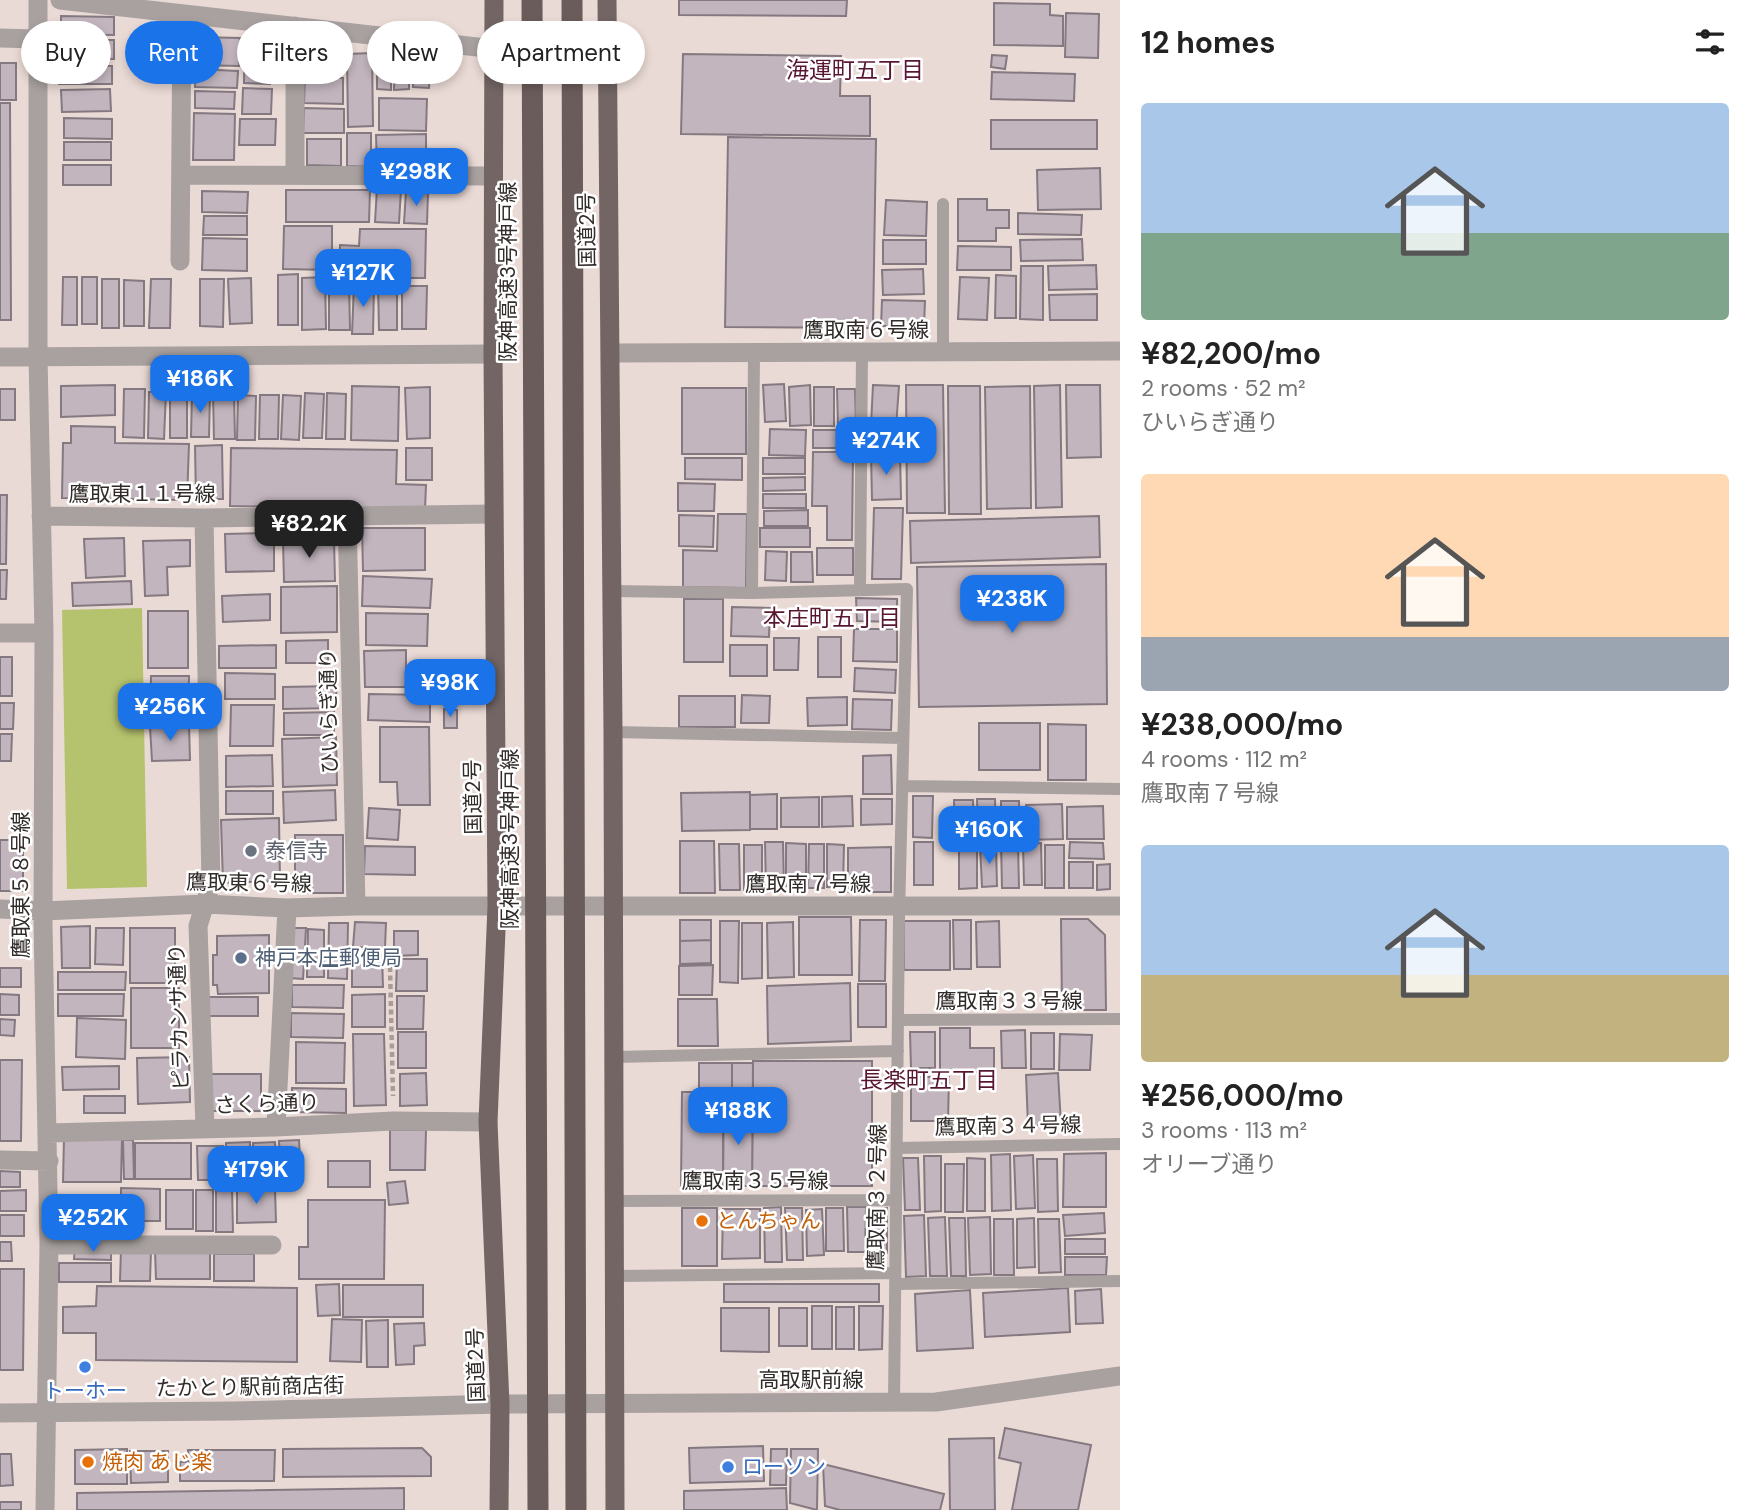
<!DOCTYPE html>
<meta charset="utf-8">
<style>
:root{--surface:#fff;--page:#f2f2f2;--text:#222;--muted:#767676;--accent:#1a73e8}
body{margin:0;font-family:"DM Sans","Noto Sans JP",sans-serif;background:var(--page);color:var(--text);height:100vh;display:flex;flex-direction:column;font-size:26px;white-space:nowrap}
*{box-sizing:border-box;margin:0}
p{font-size:23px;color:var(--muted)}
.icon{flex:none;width:38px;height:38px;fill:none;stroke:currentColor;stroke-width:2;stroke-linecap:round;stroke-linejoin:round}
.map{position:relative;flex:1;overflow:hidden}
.panel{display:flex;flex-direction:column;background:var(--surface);width:630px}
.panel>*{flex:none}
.hud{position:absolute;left:21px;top:21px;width:665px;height:63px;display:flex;gap:14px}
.price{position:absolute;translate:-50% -60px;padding:0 16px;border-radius:14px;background:var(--accent);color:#fff;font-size:23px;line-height:46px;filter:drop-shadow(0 2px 4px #0008)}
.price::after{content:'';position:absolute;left:50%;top:42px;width:21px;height:16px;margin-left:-10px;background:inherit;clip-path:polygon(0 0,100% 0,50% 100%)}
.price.current{background:#222;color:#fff}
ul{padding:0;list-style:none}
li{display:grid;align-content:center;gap:14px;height:371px;padding:0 21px}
li span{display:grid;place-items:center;height:217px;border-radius:7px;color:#555}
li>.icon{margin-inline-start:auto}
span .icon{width:126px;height:126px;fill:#fffc;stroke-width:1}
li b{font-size:30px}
h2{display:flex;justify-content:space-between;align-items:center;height:84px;padding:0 21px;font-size:30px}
.chip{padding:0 24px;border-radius:32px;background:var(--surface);box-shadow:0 4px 10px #0003;font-size:24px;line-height:63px}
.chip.current{background:var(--accent);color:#fff}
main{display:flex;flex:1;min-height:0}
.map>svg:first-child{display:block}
.green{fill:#b6c36e}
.building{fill:#c2b5be;stroke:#857981;stroke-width:2}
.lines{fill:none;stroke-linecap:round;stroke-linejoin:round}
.path{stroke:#a89b98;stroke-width:4.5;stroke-dasharray:5 3.5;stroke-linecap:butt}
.service{stroke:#a8a1a0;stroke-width:12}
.minor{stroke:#a8a1a0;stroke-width:19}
.tertiary{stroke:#a8a1a0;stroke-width:19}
.trunk{stroke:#726564;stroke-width:19}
.motorway{stroke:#6a5c5b;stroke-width:21}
.worship-dot{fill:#6b7280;stroke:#fff;stroke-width:2.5}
.service-dot{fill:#5c6f8a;stroke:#fff;stroke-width:2.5}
.food-dot{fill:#e8710a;stroke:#fff;stroke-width:2.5}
.shop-dot{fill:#3f7fe0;stroke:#fff;stroke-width:2.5}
.labels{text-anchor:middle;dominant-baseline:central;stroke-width:5;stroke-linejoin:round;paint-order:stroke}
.street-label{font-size:21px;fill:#312b29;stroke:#fff}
.worship-label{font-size:21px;fill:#5b616d;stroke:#fff;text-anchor:start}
.service-label{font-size:21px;fill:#4e5e75;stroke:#fff;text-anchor:start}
.food-label{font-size:21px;fill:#c56008;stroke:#fff;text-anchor:start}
.shop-label{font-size:21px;fill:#366cbe;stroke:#fff}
.neighbourhood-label{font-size:23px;fill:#581631;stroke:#fff}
</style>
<main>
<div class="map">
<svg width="1120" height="1510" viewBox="0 0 1120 1510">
<rect width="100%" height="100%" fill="#eadad5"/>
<path class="green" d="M142,608L147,887L67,889L62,610Z"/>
<path class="building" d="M679,0H847L846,16L679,15Z
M994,3L1050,4V15L1063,16V46L994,45Z
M1066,13L1099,14L1098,58L1065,57Z
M61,16L114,17V35L61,34Z
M197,37L240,38L239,66L197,65Z
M245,39H271L270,84L244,83Z
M59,40H114V59H59Z
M303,49L340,50V73H303Z
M377,50H391V90L377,89Z
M372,53L373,126L348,127L347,54Z
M395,53H409V89L394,90Z
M683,54L841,56L840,96H870V136L681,134Z
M992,55L1007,56L1005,69L991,67Z
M414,58L431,59L429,88L413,87Z
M0,63H16V100H0Z
M59,66H112V84H59Z
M196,69L238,71L237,88L195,87Z
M992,72L1075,74L1074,101L991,99Z
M305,77L343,78V104L304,103Z
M243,88L272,89L271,114H242Z
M110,89L111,111L62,112L61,90Z
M195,91L235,92L234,109L195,108Z
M379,98L427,99L426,131L379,130Z
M0,103H10L11,320H0Z
M304,108L344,109V133H303Z
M194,113L235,114L234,160H193Z
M64,118L112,119V139L64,138Z
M240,119H276L275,145H239Z
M991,120H1097V149H991Z
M347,133H371V167L347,166Z
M426,134V168L377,169L376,135Z
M728,137L876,139L873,328L725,327Z
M307,139H341V166L307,165Z
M64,142H111V160H64Z
M63,165H111V185H63Z
M1100,168L1101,209L1038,210L1037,170Z
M377,188L401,189L399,223L375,222Z
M286,190H370L369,222H286Z
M202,191L248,192L247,213L202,212Z
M406,191L428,192L427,224L404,223Z
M958,199H987V210H1009V228H996V241H958Z
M886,200L927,202L926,236L884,235Z
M1018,213L1082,215L1081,235L1018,234Z
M204,216H247V235H203Z
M284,226H332V270L283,269Z
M360,229H426L425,278H340V245L359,246Z
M203,238L247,239V271L202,270Z
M1082,239L1083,260L1021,261L1020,240Z
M883,240H926V264H883Z
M958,246L1011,247V270H957Z
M1096,265L1097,289L1049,290L1048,266Z
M1021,266H1043V320L1020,319Z
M923,269L924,294L883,295L882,270Z
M298,274V325H278V275Z
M996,275L1016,276V318H995Z
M63,277H77V325H62Z
M82,277H97V324H82Z
M325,277L326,329L302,330V278Z
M960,277L989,278L987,320L958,319Z
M251,278L252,323L230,324L228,279Z
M102,279H119V328H102Z
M151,279H171L170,328H149Z
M200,279H224L223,327L200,326Z
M124,280L144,281V326H124Z
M349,280L350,330H329V281Z
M354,284H374L373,334H352Z
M378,284H397V330H379Z
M402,286H427L426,329H402Z
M1097,294V320H1050L1049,295Z
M882,300L925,301L924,326H881Z
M784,384L786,421L765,422L763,385Z
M115,385V415L61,417V386Z
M810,385L811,425L790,426L789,387Z
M873,385L899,386L896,427L871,425Z
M906,385H943L945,513H907Z
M1060,385L1062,507L1036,508L1034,386Z
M1066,385H1100L1101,457L1067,458Z
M352,386L399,387L398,441L351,440Z
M948,386H980L981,514H949Z
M1030,386L1031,508L987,509L985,387Z
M430,387V438L407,439L405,388Z
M814,387H834V426H814Z
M682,388H746V454H682Z
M0,389H15V420H0Z
M124,389H145L144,438L123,437Z
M837,389H855L856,425L838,426Z
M149,392H166L164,439L148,438Z
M170,392H187V438H170Z
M192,393H210L209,437H191Z
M234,393L235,439H214L213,394Z
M305,393L324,394L322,438H303Z
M327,393L346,394L345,439H326Z
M238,395L256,396L255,440H237Z
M260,395H279L278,439H259Z
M283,395L301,396L299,440L281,439Z
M71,426L115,427V443L189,444L187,500L62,498L63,443H71Z
M770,429L806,430L805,456L769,455Z
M813,430H855L854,448H813Z
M222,445L223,499H196L195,446Z
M231,448L397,450L396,484L426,485L425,509L230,506Z
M406,448H432V480H406Z
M813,452H853L852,540H827V506H812Z
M900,453L901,499L872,500L871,454Z
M685,458H742V480L685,479Z
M763,458H805V474H763Z
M805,477V490L763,491V478Z
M678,483L715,484L714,511H678Z
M763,494H806V508H763Z
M0,495H7L6,564H0Z
M874,508H903L901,579H872Z
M808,510V526H764V511Z
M718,514H747L746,588L683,587V550L717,551Z
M679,515L714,516L713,547L679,546Z
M1099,516L1100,557L911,563L910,521Z
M362,528H425V570L363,571Z
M760,528H810V547H760Z
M274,533V571L226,572L225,534Z
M124,538L125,576L86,578L84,539Z
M334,539L335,581L284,582L283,540Z
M190,540V566L167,567L168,595L145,596L143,541Z
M817,548H853V575H817Z
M766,551L787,552L786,581L765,580Z
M791,552H812L813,582H791Z
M1106,564L1107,704L919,707L917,567Z
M0,570H7L6,599H0Z
M363,576L432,579L430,608L362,606Z
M131,581L132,604L73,606L72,583Z
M337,586V632L281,633V587Z
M270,594V620L223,622L222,596Z
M856,598L897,599V622L857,621Z
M684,599H723V662H684Z
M732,607L770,608L769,637L731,636Z
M148,611H188V668H148Z
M366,613L428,614L427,646L366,645Z
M854,629H897V662L853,661Z
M818,637H841V677H818Z
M774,638H799L798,670H774Z
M328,640V663H286V641Z
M276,645V668H219V646Z
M730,645H767V676H730Z
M406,650V687H365L364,651Z
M0,657H12V696H0Z
M855,668L896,670L895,693L854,691Z
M225,673L275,674V699H225Z
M151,676H189L188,720H150Z
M336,686L337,708L283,709V687Z
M369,694L430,695V722L368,720Z
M742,695L770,696L769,723H741Z
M679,696H735V727H679Z
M847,697V725L808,726L807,698Z
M853,699L892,700L891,730L852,729Z
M0,703H14L13,729H0Z
M231,705H274L273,746H230Z
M444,709L457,710V728H444Z
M334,712V735H284V713Z
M979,723H1040V770H979Z
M1048,724L1086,725V780H1048Z
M189,725L190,760L152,761L150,727Z
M380,727H429L430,805H398L397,782H380Z
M0,734H12L11,761H0Z
M336,737L337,785L283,787L282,739Z
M272,755L273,786L226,787V756Z
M891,755L892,794H863V756Z
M335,790L336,820L284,823L283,792Z
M226,791H273V814H226Z
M750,792V830L682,831L681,793Z
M777,794V829H750V795Z
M852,796L853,826L822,827V797Z
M913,796H933L932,838L913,837Z
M819,797V827H781V798Z
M861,799H892V824L861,825Z
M977,799H995L996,838H978Z
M954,800H973L974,837L955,838Z
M1001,801H1019L1020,839H1001Z
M1062,804L1063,839L1026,840V805Z
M1103,806L1104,839H1067V807Z
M369,808L400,810L398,840L367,838Z
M279,818L280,881L223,883L221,820Z
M295,835H343V893H295Z
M0,840H23V891H0Z
M680,841H714L715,893H680Z
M765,842H783L784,889H766Z
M914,842H933V885H914Z
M1070,842L1103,843L1104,859L1069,858Z
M786,843L806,844V886H786Z
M1001,843H1018L1019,888H1002Z
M1041,843L1042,885H1024L1023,844Z
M719,844H739L740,890H720Z
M809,844H824V888H808Z
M827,844L844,845L843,888L827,887Z
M977,844V888L959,889V845Z
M744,845H762V892H744Z
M980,845H996L997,886L982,887Z
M1045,845H1064V888H1045Z
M365,846L415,847V875L364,874Z
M891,847V892H848V848Z
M1069,862H1093V888H1069Z
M1110,864V889L1097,890V865Z
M799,917H851L852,975H799Z
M1061,919H1088L1105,935L1106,1010H1062Z
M680,920H711V940L680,941Z
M860,920H886L885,981H859Z
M953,920H971V969H954Z
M720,921H739L738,983L720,982Z
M904,921H950V970H904Z
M999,921L1000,967H977L976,922Z
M355,922L386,923L385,948L353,947Z
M793,922L794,977L768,978L767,923Z
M329,923H348L347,979L328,978Z
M742,923H762V978L742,979Z
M90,926V968H62L61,927Z
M96,928H124L123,965L95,964Z
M130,928H175V983H130Z
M291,928H306L303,979L289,978Z
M308,929L324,930V977H307Z
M394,931H418V955L394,956Z
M269,935V993L218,994L217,985H213V955H217V936Z
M711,940V963L680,964V941Z
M382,955L383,987H352V956Z
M397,959H427V991H396Z
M713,965L712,995H679V966Z
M0,968H21V987H0Z
M58,972H126L125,990H58Z
M850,983L851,1041L768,1044L767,986Z
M858,984H886V1027H858Z
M292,985H344L343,1008L292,1007Z
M131,988H179V1048H131Z
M0,994L19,995V1015H0Z
M58,994H124L123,1016H58Z
M385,994V1027H352V995Z
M397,996H424L423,1029H397Z
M209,997H258V1016H209Z
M678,999H717L718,1046H678Z
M291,1013L344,1014L343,1038L291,1037Z
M77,1018L126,1020L125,1059L76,1057Z
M0,1019L15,1020L14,1036L0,1035Z
M940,1028H970V1048H994V1072H940Z
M1025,1030L1026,1068H1002L1001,1031Z
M398,1032H426V1068H398Z
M910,1032H935V1068H911Z
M1031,1033H1054V1069H1031Z
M353,1034H384L386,1105L354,1106Z
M1060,1034L1092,1035L1090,1070H1059Z
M296,1042L345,1043L344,1083H296Z
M189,1057L190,1102L138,1104L137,1058Z
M0,1060H22L21,1141H0Z
M753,1061H872V1186H752Z
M699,1063H732V1089H699Z
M732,1063H753V1108H732Z
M119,1066V1089L63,1090L62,1067Z
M426,1073L427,1105L400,1106V1074Z
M1058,1073L1061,1124L1028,1126L1026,1075Z
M209,1074H261V1111H209Z
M911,1077H949L948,1121H911Z
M292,1088L346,1089V1113L291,1112Z
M682,1092H724L723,1186H681Z
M84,1096H125V1113H84Z
M723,1108H753L752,1186H723Z
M390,1130H426L425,1170H390Z
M64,1137L122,1138L121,1182H63Z
M123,1140H133L134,1179H124Z
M299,1140L301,1176H281L279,1141Z
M250,1142V1180L227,1181L226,1143Z
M275,1142L276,1181H254L253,1143Z
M135,1143H191V1179H135Z
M197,1146H223V1180H198Z
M1106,1153V1207H1063L1064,1154Z
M1010,1154L1011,1210L992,1211L991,1155Z
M1033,1155L1035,1208L1016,1209L1014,1156Z
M924,1156H941V1211L925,1212Z
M903,1158H918L920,1210H905Z
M967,1158L985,1159V1211H967Z
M1037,1159H1057L1058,1211L1038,1212Z
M328,1161H370V1187H328Z
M945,1164H964L963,1212H945Z
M0,1171L20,1172V1187H0Z
M405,1181L408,1203L389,1205L387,1183Z
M121,1188L160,1189V1221H121Z
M216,1188H232L233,1232H216Z
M237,1189H275L276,1222L237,1223Z
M26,1190V1211H0V1191Z
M166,1190H193V1229H166Z
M196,1190H213V1231H196Z
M308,1200H385L384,1279H299V1247H308Z
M781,1207L782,1262H765L764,1208Z
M847,1207H866L865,1252H848Z
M682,1208H717V1266H682Z
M785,1208H802L803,1260H787Z
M826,1208H843L844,1251H826Z
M887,1208V1253L870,1254V1209Z
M723,1209H760V1258L722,1259Z
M822,1209L824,1255L807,1256L806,1210Z
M1104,1213L1105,1233L1065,1236L1063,1215Z
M0,1215H24V1236H0Z
M924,1215L926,1276L906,1277L904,1216Z
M945,1217L947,1276H930L928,1218Z
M990,1217L991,1274L970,1275L968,1218Z
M949,1218H965L966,1276H951Z
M1034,1218L1035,1267L1017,1268V1219Z
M994,1219H1013L1014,1275H994Z
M1038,1219H1059L1061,1272L1039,1273Z
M1065,1239H1105V1254H1065Z
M0,1242H11L12,1261H0Z
M75,1248L111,1249V1260L74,1259Z
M121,1249L151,1250L150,1281H120Z
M155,1251H210V1279H156Z
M214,1254H254V1281H214Z
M1065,1257H1107L1106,1275H1065Z
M59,1263H111V1282H59Z
M0,1269H24L23,1370H0Z
M339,1284L340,1315L318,1316L316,1285Z
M724,1284H879V1302H724Z
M343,1285H423V1317H343Z
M97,1286L297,1288V1362L96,1360V1333H63V1307L96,1306Z
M1068,1288L1070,1332L985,1337L983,1293Z
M1101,1289L1103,1323L1076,1324L1075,1291Z
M970,1290L973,1348L917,1351L915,1294Z
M812,1306H832V1349H812Z
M859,1306H883L882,1349L859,1350Z
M836,1307H854V1349H836Z
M721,1308H769V1352L721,1351Z
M779,1308H807V1346H779Z
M332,1319L362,1320L361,1362L330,1361Z
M388,1320V1367H367L366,1321Z
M424,1323L425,1345L414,1346V1364L396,1365L394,1324Z
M1005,1428L1091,1445L1078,1510H1012L1021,1463L999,1458Z
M994,1438L995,1510H950L949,1439Z
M763,1446L764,1481L690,1483L689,1448Z
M422,1448L431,1457V1476L283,1477V1449Z
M127,1449V1484H75V1450Z
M771,1449H787L786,1485H770Z
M791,1449H818L817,1510L790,1503Z
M188,1450H275L274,1481H180V1462H188Z
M130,1451H168V1482L131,1483Z
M0,1454H11L13,1485L0,1486Z
M823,1464L944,1494L940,1510H840L825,1506Z
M404,1488V1510H77V1493Z
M786,1488L787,1510H684V1491Z
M0,1502H21V1510H0Z"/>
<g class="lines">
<path class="path" d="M390,967L393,1096"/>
<path class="service" d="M943,204V352
M860,590L862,352
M612,591L752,593L907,589L899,916L894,1403
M752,593L754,353
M613,732L903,738
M902,786L1120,789
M898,1020L1120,1019
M614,1057L898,1051
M897,1148L1120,1144
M615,1201L896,1200
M615,1276L895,1273
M895,1284L1120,1281"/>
<path class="minor" d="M38,0V357L44,633L43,923L49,1245L45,1510
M60,0L495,49
M0,38L37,39
M181,175L492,176
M295,175V26
M180,261L182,14
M611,353L1120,351
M0,357L493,354
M41,516L204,518L493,514
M347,516L356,906
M204,518L211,884L198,926L205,1129
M0,633H44
M0,909L43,911L205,904L287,908L356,906H1120
M276,1127L287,908
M48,1133L276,1127L393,1121L488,1122
M0,1160L49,1161
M49,1245H272"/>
<path class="tertiary" d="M0,1413L234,1411L500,1404L936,1402L1120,1376"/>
<path class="trunk" d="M494,0L493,354L497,906L488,1122L500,1404L499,1510
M607,0L613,732L615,1510"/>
<path class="motorway" d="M532,0L538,1510
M572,0L576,1510"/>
</g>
<circle class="worship-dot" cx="251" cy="851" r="7"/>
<circle class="service-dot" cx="241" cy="958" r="7"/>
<g class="food-dot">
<circle cx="702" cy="1221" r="7"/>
<circle cx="88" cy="1462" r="7"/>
</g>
<g class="shop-dot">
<circle cx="85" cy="1367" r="7"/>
<circle cx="728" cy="1467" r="7"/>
</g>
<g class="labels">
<g class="street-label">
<text transform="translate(587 230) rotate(-91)">国道2号</text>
<text transform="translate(508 272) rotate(-90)">阪神高速3号神戸線</text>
<text x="866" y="330">鷹取南６号線</text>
<text x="142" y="494">鷹取東１１号線</text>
<text transform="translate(329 711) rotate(-91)">ひいらぎ通り</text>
<text transform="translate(473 797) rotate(-91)">国道2号</text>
<text transform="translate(510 839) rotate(-90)">阪神高速3号神戸線</text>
<text transform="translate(249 883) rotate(1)">鷹取東６号線</text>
<text x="808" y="884">鷹取南７号線</text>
<text transform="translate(21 885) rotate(-90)">鷹取東５８号線</text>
<text x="1009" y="1001">鷹取南３３号線</text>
<text transform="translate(179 1017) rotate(-92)">ピラカンサ通り</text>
<text transform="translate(267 1104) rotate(-2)">さくら通り</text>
<text transform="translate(1008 1126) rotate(-1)">鷹取南３４号線</text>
<text x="755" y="1181">鷹取南３５号線</text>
<text transform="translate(877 1197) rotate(-89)">鷹取南３２号線</text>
<text transform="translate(476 1365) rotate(-92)">国道2号</text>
<text x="811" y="1380">高取駅前線</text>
<text transform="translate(250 1387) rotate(-1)">たかとり駅前商店街</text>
</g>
<g class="worship-label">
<text x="265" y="851">泰信寺</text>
</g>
<g class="service-label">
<text x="255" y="958">神戸本庄郵便局</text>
</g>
<g class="food-label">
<text x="716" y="1221">とんちゃん</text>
<text x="102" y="1462">焼肉 あじ楽</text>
</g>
<g class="shop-label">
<text x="85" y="1391">トーホー</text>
<text x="742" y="1467" text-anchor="start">ローソン</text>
</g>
<g class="neighbourhood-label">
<text x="855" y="70">海運町五丁目</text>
<text x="832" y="618">本庄町五丁目</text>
<text x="929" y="1080">長楽町五丁目</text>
</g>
</g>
</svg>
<b class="price" style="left:416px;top:208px">¥298K</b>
<b class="price" style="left:363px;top:309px">¥127K</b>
<b class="price" style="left:200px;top:415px">¥186K</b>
<b class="price" style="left:886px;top:477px">¥274K</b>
<b class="price current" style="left:309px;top:560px">¥82.2K</b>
<b class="price" style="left:1012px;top:635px">¥238K</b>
<b class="price" style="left:450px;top:719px">¥98K</b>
<b class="price" style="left:170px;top:743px">¥256K</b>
<b class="price" style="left:989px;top:866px">¥160K</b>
<b class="price" style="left:738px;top:1147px">¥188K</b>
<b class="price" style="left:256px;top:1206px">¥179K</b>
<b class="price" style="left:93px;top:1254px">¥252K</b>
<div class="hud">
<a class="chip">Buy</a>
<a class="chip current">Rent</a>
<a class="chip">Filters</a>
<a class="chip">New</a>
<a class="chip">Apartment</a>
</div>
</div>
<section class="panel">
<h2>12 homes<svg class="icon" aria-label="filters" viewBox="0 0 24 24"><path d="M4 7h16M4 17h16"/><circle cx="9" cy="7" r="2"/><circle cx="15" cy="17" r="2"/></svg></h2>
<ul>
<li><span style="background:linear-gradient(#a9c7e8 60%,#7fa58c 0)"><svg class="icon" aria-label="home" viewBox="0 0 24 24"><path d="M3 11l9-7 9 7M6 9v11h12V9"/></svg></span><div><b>¥82,200/mo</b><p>2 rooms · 52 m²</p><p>ひいらぎ通り</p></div></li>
<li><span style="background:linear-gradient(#ffd9b3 75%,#9aa5b1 0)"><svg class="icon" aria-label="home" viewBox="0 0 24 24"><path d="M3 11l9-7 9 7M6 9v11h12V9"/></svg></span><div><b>¥238,000/mo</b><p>4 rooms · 112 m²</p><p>鷹取南７号線</p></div></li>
<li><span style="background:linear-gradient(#a9c7e8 60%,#c2b280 0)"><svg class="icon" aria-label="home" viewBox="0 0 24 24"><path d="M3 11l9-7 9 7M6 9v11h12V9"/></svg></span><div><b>¥256,000/mo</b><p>3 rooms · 113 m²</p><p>オリーブ通り</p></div></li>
</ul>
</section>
</main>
